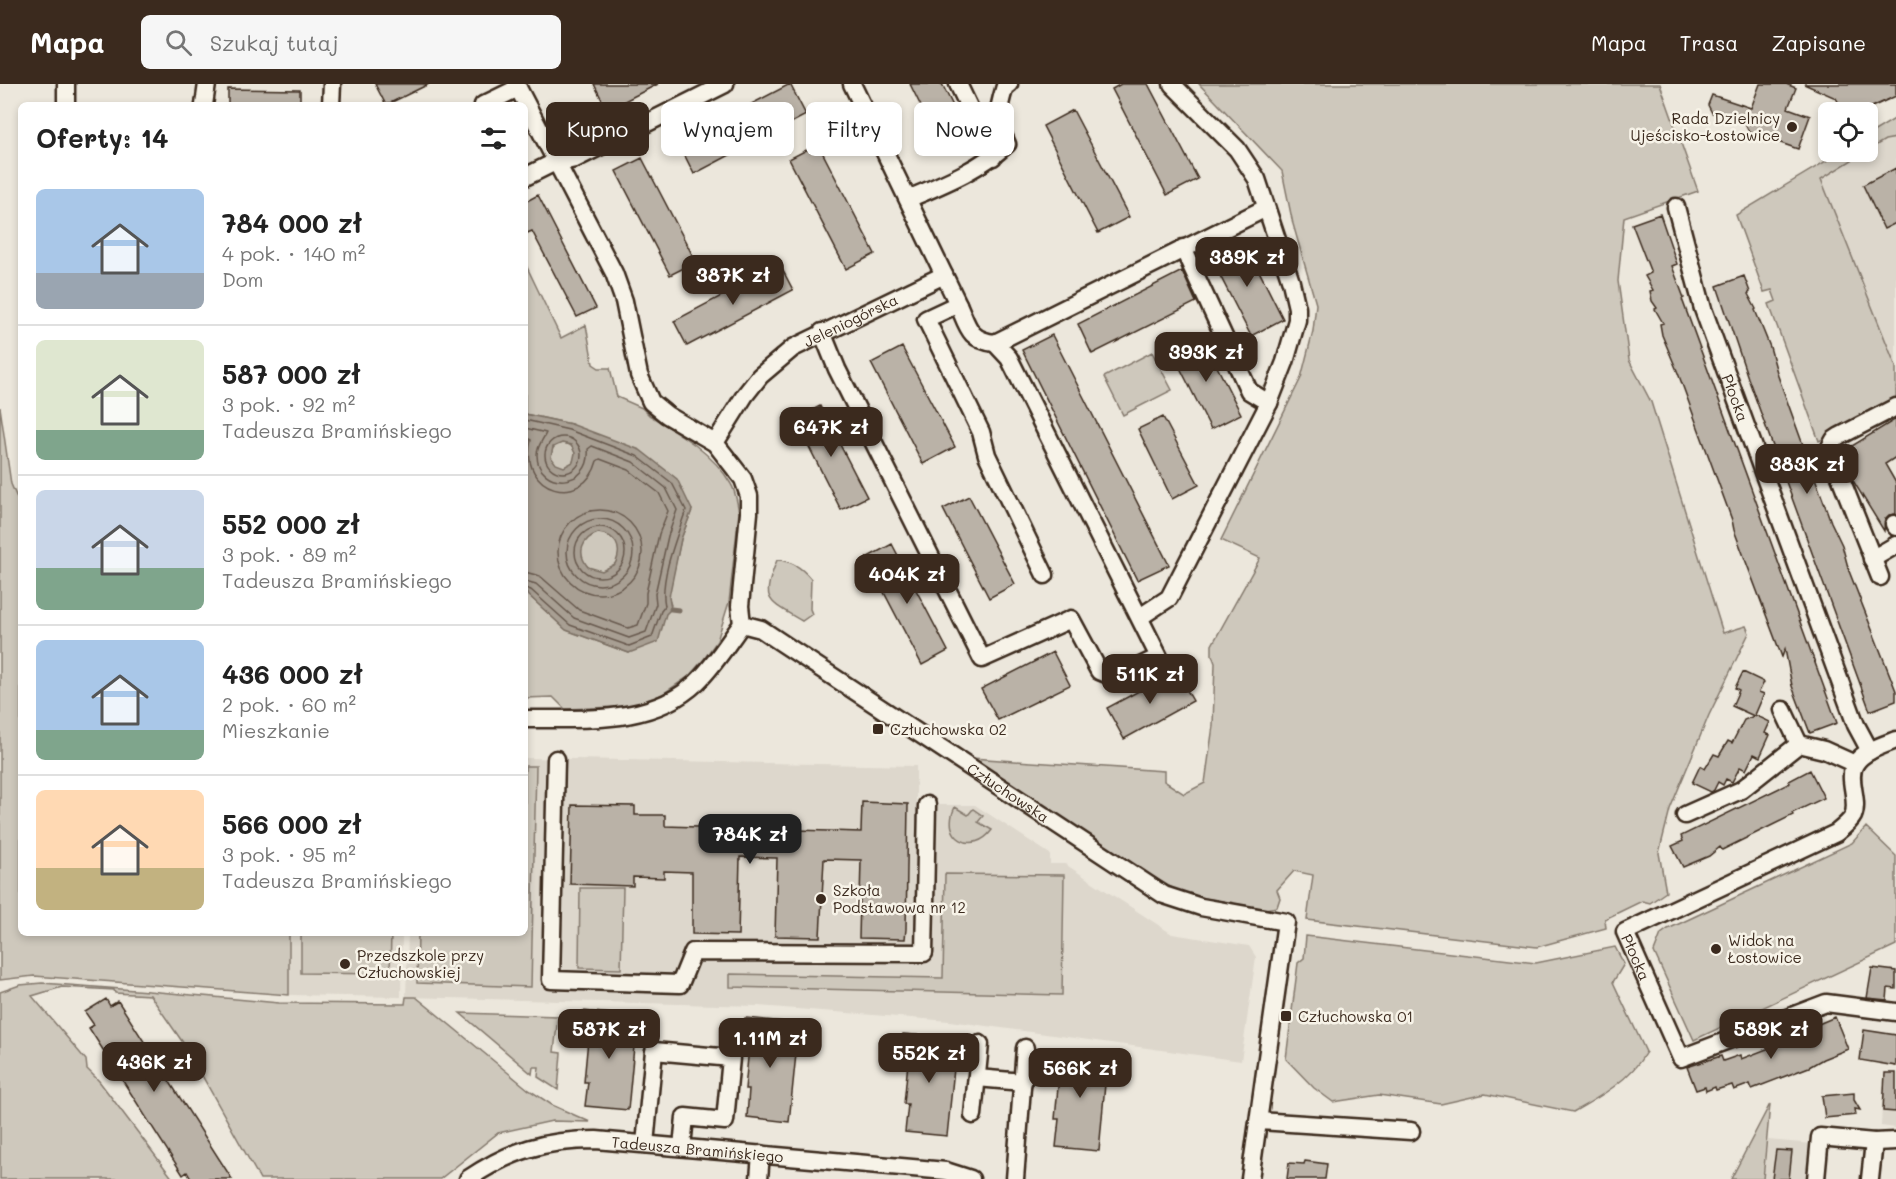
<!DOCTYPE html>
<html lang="pl">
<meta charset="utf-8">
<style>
:root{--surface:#fff;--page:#f6f6f6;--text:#222;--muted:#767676;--line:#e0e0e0;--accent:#3b2a1e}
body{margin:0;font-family:Mali,sans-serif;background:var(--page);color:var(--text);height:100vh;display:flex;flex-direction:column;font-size:22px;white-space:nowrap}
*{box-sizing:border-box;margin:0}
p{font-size:20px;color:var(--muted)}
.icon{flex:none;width:33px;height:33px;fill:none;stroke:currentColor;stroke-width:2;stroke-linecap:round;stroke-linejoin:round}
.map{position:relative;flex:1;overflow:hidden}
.details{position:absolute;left:18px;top:18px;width:510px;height:834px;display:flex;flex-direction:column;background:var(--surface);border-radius:9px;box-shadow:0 3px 9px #0003}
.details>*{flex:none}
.guide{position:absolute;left:546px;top:18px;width:570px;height:54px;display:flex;gap:12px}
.controls{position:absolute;left:1818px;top:18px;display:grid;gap:12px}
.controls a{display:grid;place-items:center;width:60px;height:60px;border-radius:9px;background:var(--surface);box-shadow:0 3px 9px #0003;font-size:30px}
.price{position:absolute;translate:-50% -51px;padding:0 14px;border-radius:12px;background:var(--accent);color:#fff;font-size:20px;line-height:39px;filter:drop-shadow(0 2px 3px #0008)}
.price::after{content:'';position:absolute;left:50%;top:36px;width:18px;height:14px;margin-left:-9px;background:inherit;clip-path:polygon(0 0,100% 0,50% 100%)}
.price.current{background:#222;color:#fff}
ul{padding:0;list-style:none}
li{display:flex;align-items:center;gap:18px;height:150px;padding:0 18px}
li+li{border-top:2px solid var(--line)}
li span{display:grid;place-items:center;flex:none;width:168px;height:120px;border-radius:9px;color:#555}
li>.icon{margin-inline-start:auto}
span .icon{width:72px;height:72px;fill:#fffc;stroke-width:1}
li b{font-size:26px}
h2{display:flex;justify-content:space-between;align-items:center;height:72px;padding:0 18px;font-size:26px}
.pill{padding:0 21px;border-radius:9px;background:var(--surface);box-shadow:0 3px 9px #0003;font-size:21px;line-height:54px}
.pill.current{background:var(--accent);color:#fff}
header{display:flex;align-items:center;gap:36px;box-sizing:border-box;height:84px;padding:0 30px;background:var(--accent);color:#fff}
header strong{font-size:28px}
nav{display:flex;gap:33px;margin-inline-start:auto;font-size:21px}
.search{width:420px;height:54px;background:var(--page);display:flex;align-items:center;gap:15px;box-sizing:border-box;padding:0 21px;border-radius:9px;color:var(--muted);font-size:22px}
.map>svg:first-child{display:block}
.built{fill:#ddd7cc}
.green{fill:#cec8bc;stroke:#84796d;stroke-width:1.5}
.water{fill:#a89f93;stroke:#7c7064;stroke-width:1.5;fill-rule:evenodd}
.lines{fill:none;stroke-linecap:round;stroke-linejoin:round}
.shore{stroke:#67594d;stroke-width:1.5}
.stream{stroke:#7c7064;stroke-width:5}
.building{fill:#bab2a7;stroke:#3b2a1e;stroke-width:1.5}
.minor-casing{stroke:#3b2a1e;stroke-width:21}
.minor{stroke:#f7f3e8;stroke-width:16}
.poi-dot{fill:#3b2a1e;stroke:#f7f3e8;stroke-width:2}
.labels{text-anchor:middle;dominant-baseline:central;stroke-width:5;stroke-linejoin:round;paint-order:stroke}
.poi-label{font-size:15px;fill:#3b2a1e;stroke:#f7f3e8;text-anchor:start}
.street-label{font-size:15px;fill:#3b2a1e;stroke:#f7f3e8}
</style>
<header>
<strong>Mapa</strong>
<div class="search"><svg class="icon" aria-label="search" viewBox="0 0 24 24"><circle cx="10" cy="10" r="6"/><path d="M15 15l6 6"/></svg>Szukaj tutaj</div>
<nav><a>Mapa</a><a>Trasa</a><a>Zapisane</a></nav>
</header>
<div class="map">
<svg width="1896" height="1095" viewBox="0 0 1896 1095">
<rect width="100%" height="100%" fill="#ece7dc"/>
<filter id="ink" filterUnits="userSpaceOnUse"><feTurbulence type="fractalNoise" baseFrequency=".0167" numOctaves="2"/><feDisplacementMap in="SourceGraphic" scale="12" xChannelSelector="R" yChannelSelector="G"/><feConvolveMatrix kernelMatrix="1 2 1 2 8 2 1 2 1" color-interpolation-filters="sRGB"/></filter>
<g filter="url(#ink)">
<path class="built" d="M1896,54V283L1821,94L1885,56Z
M525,674L916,682V721H975L1050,770V780H1065L1172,850L1249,862L1256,873L1241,977L950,937L758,922L406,913L408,849H525Z
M289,849H402L401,913L289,911Z
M1883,1002L1896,1003V1044L1881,1042Z
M1768,1056L1813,1060L1810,1095H1763Z"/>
<path class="green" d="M1199,0H1660L1698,107L1624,133L1618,197L1629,276L1651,318L1723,549L1746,542L1749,549L1709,631L1670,725L1659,769L1666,808L1650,819L1642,817L1605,835L1606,844L1537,863L1307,836L1313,791L1294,787L1277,806L1280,814L1277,823L1265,825L1193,812L1174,805L1134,782L971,674L1164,687V697L1184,710L1205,699L1213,642L1215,579L1212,571V561L1260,474L1221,456L1301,294L1313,247L1316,220L1293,140L1282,87Z
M1896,34V54L1885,56L1868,66V51Z
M1841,68H1865L1821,95L1896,283V318L1819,357L1769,220L1776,217L1772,206L1764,208L1736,131Z
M525,179L561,254L586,241L593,280L599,284H610L617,313L642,324L649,331C679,349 713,369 731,400C736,408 737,419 739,428L729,518L717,557L704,575L689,592L661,611L635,620L618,623L565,625L553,613L525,614V508L567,546L629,569L666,529L671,521L668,513L681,455L692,426L571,340L525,330Z
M1152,268L1172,306L1123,331L1104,293Z
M0,323L11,400L21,423V849H289V911L34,892L0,896Z
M551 371a12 12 0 1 1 24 0a12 12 0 1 1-24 0Z
M581 468a19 19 0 1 1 38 0a19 19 0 1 1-38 0Z
M777,476C791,476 802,484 811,495L810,525L812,530L802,537C766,516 761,517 777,476Z
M525,682H536L531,903L417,899L418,849H525Z
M955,723L968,731L973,725L983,732L978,738L992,746C973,772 940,754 955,723Z
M1866,743L1896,772V861L1694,956L1654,868L1661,850L1668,845L1852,759Z
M945,790L1064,791L1062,911L730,903V890L943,894Z
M580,804H623L621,885L579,884Z
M301,849H391L390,890L301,889Z
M1306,852L1536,879L1615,863L1624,880L1613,898L1646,968C1631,995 1600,1013 1573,1028L1485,1010L1441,1020L1379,1011L1333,1018L1314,1004L1286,975L1298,879L1304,874Z
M42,899L148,907L279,919L405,920L406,913H416L529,1006L552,1021L590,1038L552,1037L498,1049L440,1095H260L186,963L150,911L115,909L114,906L62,903L32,912L86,976L87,985L99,997L173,1095H0V908L20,901Z
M460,929L558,932L554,968L561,969L558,1006L538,993L539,983H533L532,990Z
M1770,1020L1763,1095H1731Z"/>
<path class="water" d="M525,330L571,340L640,366L677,395L692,426L681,455L669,513L671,525L666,530L658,558L629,569L566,546L525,508ZM562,359L571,361L575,369L573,378L564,383L556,380L551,373L553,363ZM598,449C616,451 623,464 615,480L602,487L588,483C577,470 581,455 598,449Z"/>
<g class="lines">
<path class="shore" d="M525,336L569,346L637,372L672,399L686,426C677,452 659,496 665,522L661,527L652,553L629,562L570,541L531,506L525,504
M525,344L546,349C543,356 537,362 537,371C537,406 592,405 588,365L592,362L633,378L666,404L677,426L668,452L655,510L656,520L646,548L629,554L574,534L536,500L525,497
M545 371a18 18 0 1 1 36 0a18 18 0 1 1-36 0Z
M525,353L531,356C518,408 584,426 597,377L600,375L629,386L659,409L668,427L659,450L646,509V519L638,541L628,544L579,526L540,492L525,488
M558 468a42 42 0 1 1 84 0a42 42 0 1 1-84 0Z
M567 468a33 33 0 1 1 66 0a33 33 0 1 1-66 0Z
M575 468a25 25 0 1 1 50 0a25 25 0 1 1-50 0Z"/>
<path class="stream" d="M671,525L679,526"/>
</g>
<path class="building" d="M375,0H429L386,21Z
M594,0H658L607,26Z
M790,0L806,31L694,90L678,58Z
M910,0H942L969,54L943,67Z
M1121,0H1148L1198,95L1167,111L1112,5Z
M1760,0H1786L1796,4L1788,24L1810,32L1798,65L1749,48L1745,40L1712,29L1708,21L1712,11L1751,24Z
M1804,0H1896V12L1861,28H1844L1836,14Z
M228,5L300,6V21H228Z
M1073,26L1129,133L1098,149L1043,42Z
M818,60L875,170L846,185L789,75Z
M642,74L696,178L670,191L616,87Z
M1896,84V139L1884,145L1863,101Z
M538,111L596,224L577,233L532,147L525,150V118Z
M1660,130L1677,180L1672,182L1684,214L1682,215L1837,639L1810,649L1792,602L1785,565L1782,573L1734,446L1732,436L1678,289L1662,251L1660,240L1663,239L1655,225L1657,224L1652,217L1650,207L1653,206L1645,192L1651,189L1632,140Z
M1244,157L1283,235L1251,252L1211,174Z
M780,181L793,206L687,262L674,237Z
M1182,187L1196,218L1092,270L1078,240Z
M1744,192L1750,208L1748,210L1756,225L1755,226L1770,263L1778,292L1831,438L1842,461L1849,487L1896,607V617L1870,627L1748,294L1717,202Z
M1052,251L1169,481L1137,496L1022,266Z
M1202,253L1241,330L1211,345L1171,266Z
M902,263L955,363L923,380L871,279Z
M820,322L867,413L841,426L795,335Z
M1163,333L1199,401L1172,415L1138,345Z
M1896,335V373L1885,380L1896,399V430L1889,431L1885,435L1884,447L1852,395L1842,368Z
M969,412L1015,500L989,514L943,425Z
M892,460L948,567L922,581L866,474Z
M1053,568L1070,601L998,636L981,605Z
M1176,587L1193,617L1124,655L1107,624Z
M1743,588L1764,598L1759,608L1764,610L1755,631L1770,638L1765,649L1770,651L1760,673L1754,670L1746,686L1740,683L1732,698L1726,695L1723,701L1718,698L1714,706L1711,708L1692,699L1700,682L1705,685L1714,670L1719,672L1728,657L1732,659L1744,636L1754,632L1732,622L1739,606L1735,604Z
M1810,686L1824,714L1792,729L1793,731L1722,766L1720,763L1709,772L1683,783L1672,762L1683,757L1681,752L1790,699L1789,697Z
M862,718L908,720L906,845L905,855L859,854L861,776L824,775L820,853L775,852L777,774L740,773L738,851L692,850V788L664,787V794L633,793V802L570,800L572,721L635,722V731H665V742L861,748Z
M1872,884L1896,887V905L1888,904L1887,916L1867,914Z
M106,915L110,922L118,917L232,1095H191L187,1088L183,1091L89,944L94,941L85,928Z
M583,927L633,932L631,952H635L628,1026L585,1022L588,998H584L589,945H582Z
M1835,933L1848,965L1823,975L1809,983L1752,1005L1750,1000L1734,1006L1732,1001L1716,1006L1715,1003L1706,1007L1705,1003L1696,1006L1687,983L1721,972L1723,977L1740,971L1741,975L1811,948V945L1816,941Z
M745,934L795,939L793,959L797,960L789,1038L747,1033L749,1005H745L750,953L743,952Z
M1864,946L1896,951V982L1860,976Z
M903,950L953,954L951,974L955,975L947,1052L905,1048L908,1020H904L909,968L902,967Z
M1054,964L1104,969L1102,989H1106L1099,1067L1056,1063L1059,1035H1055L1060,982H1053Z
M1885,989H1896V1028L1883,1027Z
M1854,1009V1016L1860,1026L1855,1025L1856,1031L1825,1034L1822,1012Z
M1776,1066L1792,1067L1789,1095H1772Z
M1305,1077L1327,1080L1325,1095H1287L1289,1079L1304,1080Z"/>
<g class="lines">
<defs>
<g id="minor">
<path d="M516,0L614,189L624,217L639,291L651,318L667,331L715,359L743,395L749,412V429L740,522L742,540"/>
<path d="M852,0L958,220L926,235L981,348L987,371L1045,491"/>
<path d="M958,0L993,73"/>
<path d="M66,21V0"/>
<path d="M204,21L207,0"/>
<path d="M331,21L332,0"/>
<path d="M483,21L518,4"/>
<path d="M525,93L549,81L575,75L725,0"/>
<path d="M908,115C943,100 979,86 1007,60C995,34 997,29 1005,2L1009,0"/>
<path id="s1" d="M1676,123L1703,225L1856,641L1870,667"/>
<path d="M1183,164L1249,307L1269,319"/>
<path d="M958,220C968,242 968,256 995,259"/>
<path d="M822,248L837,285L982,575L1071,535L1099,587L1116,594L1159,573L1009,274L995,259L1266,124"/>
<path id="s2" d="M715,359L745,311L760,292L793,264L944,191"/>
<path d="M1894,440L1896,443"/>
<path d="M1872,475L1896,461"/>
<path d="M1880,493L1829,365L1834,356L1840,352L1896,323"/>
<path d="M1140,533L1169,514L1269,319L1285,278L1297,236V224L1291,198L1257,95L1237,65L1172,0"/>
<path id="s3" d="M742,540L761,545L779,557L1164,811L1201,823L1286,838L1250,1095"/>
<path d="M1783,626L1799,660"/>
<path d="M525,635C583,634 651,642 697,598C714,582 728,559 742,540"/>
<path id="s4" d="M1896,656C1883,661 1863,667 1855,680C1846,695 1860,716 1853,732C1850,738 1841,745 1836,749L1625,848L1681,974L1826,919L1896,928"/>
<path d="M556,675L551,896L680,900L693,868L924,869L927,721"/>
<path d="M1685,731L1741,706L1799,660L1824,666L1855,680"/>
<path d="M977,994L1023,998"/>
<path d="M973,1031L980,960"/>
<path d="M1259,1037L1411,1047"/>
<path d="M645,1060L654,967L731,974L725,1037L685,1033L682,1063"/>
<path id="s5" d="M468,1095C511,1066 545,1056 596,1056L946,1087L971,1095"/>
<path d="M759,1095L761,1070"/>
<path d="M1015,1095L1025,964"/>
<path d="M1816,1095L1820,1053L1874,1058L1896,1057"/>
<path d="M1870,1095L1874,1058"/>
</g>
</defs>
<use href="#minor" class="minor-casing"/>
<use href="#minor" class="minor"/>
</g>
</g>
<g class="poi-dot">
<circle cx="1792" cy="43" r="6"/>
<rect x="872" y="639" width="12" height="12" rx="3"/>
<circle cx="821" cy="815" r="6"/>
<circle cx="1716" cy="865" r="6"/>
<circle cx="345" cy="880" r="6"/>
<rect x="1280" y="926" width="12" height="12" rx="3"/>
</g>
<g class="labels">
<g class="poi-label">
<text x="1780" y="34" text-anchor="end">Rada Dzielnicy<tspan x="1780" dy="17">Ujeścisko-Łostowice</tspan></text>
<text x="890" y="645">Człuchowska 02</text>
<text x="833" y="806">Szkoła<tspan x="833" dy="17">Podstawowa nr 12</tspan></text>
<text x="1728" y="856">Widok na<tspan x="1728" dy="17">Łostowice</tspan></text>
<text x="357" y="871">Przedszkole przy<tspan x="357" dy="17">Człuchowskiej</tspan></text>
<text x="1298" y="932">Człuchowska 01</text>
</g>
<g class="street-label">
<text stroke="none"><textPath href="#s2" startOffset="188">Jeleniogórska</textPath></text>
<text stroke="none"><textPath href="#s1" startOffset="200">Płocka</textPath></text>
<text stroke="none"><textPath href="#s3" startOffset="316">Człuchowska</textPath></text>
<text stroke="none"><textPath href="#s4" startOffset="386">Płocka</textPath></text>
<text stroke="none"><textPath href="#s5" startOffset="238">Tadeusza Bramińskiego</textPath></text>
</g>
</g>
</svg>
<div class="controls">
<a><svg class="icon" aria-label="locate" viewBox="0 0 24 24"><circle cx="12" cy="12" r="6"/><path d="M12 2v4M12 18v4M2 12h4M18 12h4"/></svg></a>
</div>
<b class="price" style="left:1247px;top:204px">389K zł</b>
<b class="price" style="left:733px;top:222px">387K zł</b>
<b class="price" style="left:1206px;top:299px">393K zł</b>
<b class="price" style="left:831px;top:374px">647K zł</b>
<b class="price" style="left:1807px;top:411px">383K zł</b>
<b class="price" style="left:907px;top:521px">404K zł</b>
<b class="price" style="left:1150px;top:621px">511K zł</b>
<b class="price current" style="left:750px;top:781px">784K zł</b>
<b class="price" style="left:609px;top:976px">587K zł</b>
<b class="price" style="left:1771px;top:976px">589K zł</b>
<b class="price" style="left:770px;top:985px">1.11M zł</b>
<b class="price" style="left:929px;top:1000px">552K zł</b>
<b class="price" style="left:154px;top:1009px">436K zł</b>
<b class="price" style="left:1080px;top:1015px">566K zł</b>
<div class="guide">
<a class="pill current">Kupno</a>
<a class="pill">Wynajem</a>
<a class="pill">Filtry</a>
<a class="pill">Nowe</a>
</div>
<section class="details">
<h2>Oferty: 14<svg class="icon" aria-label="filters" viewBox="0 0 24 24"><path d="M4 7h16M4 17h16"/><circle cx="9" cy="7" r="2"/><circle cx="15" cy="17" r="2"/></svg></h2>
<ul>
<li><span style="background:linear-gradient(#a9c7e8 70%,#9aa5b1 0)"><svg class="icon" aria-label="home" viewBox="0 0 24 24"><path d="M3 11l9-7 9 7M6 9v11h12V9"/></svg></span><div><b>784 000 zł</b><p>4 pok. · 140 m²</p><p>Dom</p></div></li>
<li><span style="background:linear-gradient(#dfe7d0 75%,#7fa58c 0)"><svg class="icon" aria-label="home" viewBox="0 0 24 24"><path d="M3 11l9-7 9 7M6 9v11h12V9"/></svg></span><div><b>587 000 zł</b><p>3 pok. · 92 m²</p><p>Tadeusza Bramińskiego</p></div></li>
<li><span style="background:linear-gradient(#c9d6e8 65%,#7fa58c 0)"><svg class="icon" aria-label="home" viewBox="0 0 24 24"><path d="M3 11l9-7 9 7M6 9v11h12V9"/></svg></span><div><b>552 000 zł</b><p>3 pok. · 89 m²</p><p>Tadeusza Bramińskiego</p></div></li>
<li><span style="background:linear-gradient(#a9c7e8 75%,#7fa58c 0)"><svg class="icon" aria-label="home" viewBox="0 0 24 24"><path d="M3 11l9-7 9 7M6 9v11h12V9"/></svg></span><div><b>436 000 zł</b><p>2 pok. · 60 m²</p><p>Mieszkanie</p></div></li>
<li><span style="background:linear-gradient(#ffd9b3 65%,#c2b280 0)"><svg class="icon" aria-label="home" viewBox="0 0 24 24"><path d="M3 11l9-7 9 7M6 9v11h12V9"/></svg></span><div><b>566 000 zł</b><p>3 pok. · 95 m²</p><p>Tadeusza Bramińskiego</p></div></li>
</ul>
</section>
</div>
